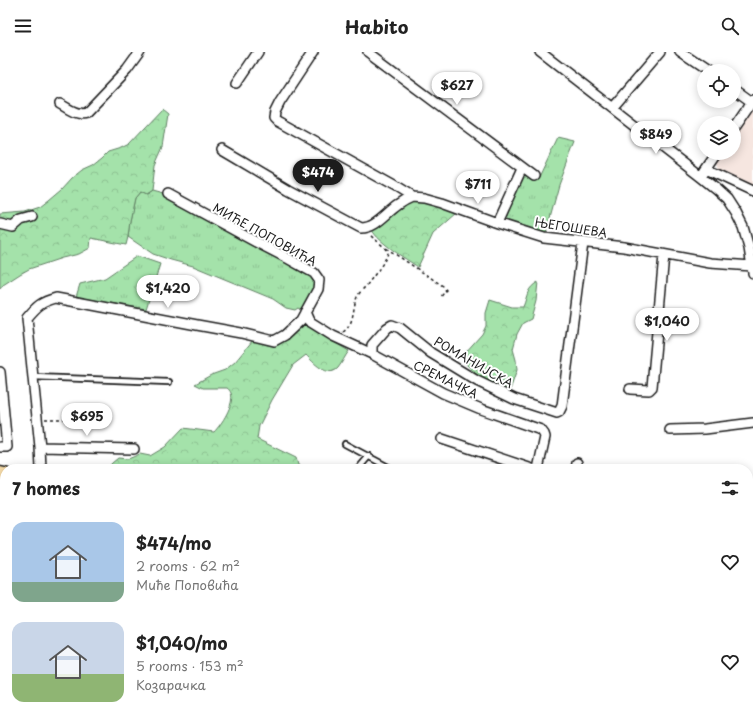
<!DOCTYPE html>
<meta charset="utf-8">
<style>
:root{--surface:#fff;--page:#f6f6f6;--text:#222;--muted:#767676;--accent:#1c1c1c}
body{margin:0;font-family:"Playpen Sans",sans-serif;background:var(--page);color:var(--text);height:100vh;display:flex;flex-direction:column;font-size:15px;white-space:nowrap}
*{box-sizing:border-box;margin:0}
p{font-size:13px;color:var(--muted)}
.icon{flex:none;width:22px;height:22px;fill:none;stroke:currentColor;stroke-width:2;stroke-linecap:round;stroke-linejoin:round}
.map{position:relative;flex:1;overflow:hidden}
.sheet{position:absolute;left:0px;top:412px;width:753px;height:256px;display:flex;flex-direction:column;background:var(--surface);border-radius:16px 16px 0 0;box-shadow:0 2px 10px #0003}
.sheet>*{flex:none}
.controls{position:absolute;left:697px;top:12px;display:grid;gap:8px}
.controls a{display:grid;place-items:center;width:44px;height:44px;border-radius:50%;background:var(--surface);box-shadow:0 2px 10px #0003;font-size:20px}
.price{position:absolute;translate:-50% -34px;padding:0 9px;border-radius:14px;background:#fff;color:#222;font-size:13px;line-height:26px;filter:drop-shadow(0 1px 2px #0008)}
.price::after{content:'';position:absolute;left:50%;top:24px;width:12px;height:9px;margin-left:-6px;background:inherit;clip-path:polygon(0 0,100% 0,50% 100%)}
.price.current{background:var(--accent);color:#fff}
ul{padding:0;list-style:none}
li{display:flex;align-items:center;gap:12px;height:100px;padding:0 12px}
li span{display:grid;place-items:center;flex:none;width:112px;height:80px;border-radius:12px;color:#555}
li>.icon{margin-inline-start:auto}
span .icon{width:48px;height:48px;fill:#fffc;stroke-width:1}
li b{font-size:17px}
h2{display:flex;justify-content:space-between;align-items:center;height:48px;padding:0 12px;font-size:17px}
header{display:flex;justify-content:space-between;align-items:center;height:52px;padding:0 12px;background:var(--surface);font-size:18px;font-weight:700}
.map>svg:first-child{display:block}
.built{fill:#f6e6e0}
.industrial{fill:url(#industrial-grid)}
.grass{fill:url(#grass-tufts);stroke:#607f63}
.forest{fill:url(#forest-crowns);stroke:#607f63}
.cemetery{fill:url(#cemetery-stones);stroke:#607f63}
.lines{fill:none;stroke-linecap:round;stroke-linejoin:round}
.stream{stroke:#53828b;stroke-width:2.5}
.service-casing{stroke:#1c1c1c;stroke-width:8}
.minor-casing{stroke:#1c1c1c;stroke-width:12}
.primary-casing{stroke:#1c1c1c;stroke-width:17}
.path{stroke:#1c1c1c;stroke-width:1.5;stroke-dasharray:3 3;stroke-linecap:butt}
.service{stroke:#fff;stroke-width:4.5}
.minor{stroke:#fff;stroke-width:9}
.primary{stroke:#f9deab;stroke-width:14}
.labels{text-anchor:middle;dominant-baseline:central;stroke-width:4;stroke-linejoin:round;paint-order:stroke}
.street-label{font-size:12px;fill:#1c1c1c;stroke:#fff}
</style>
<header><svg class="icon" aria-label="menu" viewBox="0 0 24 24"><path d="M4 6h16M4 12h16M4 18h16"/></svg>Habito<svg class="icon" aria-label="search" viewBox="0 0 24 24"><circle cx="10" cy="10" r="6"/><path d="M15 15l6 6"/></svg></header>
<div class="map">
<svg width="753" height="668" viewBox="0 0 753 668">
<defs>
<pattern id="industrial-grid" width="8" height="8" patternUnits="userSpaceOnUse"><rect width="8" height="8" fill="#f6e6e0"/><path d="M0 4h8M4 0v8" fill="none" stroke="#d2c5c0"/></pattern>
<pattern id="grass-tufts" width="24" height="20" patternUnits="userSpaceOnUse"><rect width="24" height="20" fill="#a4e2aa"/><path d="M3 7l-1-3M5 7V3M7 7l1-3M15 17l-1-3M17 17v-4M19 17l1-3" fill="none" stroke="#8dc192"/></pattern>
<pattern id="forest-crowns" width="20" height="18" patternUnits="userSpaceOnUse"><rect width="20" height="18" fill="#a4e2aa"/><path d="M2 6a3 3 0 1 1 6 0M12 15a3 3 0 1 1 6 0" fill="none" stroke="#8dc192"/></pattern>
<pattern id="cemetery-stones" width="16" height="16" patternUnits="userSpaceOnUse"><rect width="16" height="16" fill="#a4e2aa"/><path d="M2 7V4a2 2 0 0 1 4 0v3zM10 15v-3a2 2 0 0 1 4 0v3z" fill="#8dc192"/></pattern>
</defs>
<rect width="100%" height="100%" fill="#fff"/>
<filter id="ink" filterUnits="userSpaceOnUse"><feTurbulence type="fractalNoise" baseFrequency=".025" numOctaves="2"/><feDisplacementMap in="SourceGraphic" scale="8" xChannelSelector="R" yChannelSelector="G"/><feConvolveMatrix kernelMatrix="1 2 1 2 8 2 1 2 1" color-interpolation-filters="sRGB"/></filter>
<g filter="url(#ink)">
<path class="built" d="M753,55V134L720,119L716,109L722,101H734V83Z"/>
<path class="industrial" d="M753,531V668H304L307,663H748V533Z"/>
<path class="grass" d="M558,86L575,90L559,133L546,181C538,179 511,174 506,168C505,167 506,164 506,162L521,126C526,123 530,126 534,128L539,126Z
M152,139L163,142L314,223L316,236L303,259L298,256L295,258L286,256L273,247L193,214L171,208L153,202L128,185L130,169L135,146L140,140L146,143Z
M137,204L160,212L146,257L76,245L80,232L105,226Z"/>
<path class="forest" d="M162,57L168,62L163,95L155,113L152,139L146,143L140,140L135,146L130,169L128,185L126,193L91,186L90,196L79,202L62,206L29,217L20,222L3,233L0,237V162L25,160L40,155L49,148L62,137L72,126L82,118L93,113L102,106L108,100L121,96L129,92Z
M409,149C426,151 441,154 457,161L433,182L418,215C406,207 378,190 372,178Z
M538,230L536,249L531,267L523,271L517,282L513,297L516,308L517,318L510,338L479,325L464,310V302L482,282L486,274V261L490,248L512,255H523C528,243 526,237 538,230Z
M303,271L320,282L349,299C345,304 342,311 338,316C328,327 313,310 306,303L293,313L272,348L259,374L257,387L296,406L298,413L304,416L303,417H109L107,416L112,411L118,406L128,407L140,402L150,404L165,395L183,376L214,380C221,373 235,352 231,341C230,339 229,337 227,336H203L195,332L211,323L225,318L235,310L253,288L267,291Z"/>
<path class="cemetery" d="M169,663H274L275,668H168Z"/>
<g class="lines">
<path class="stream" d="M0,495L5,496"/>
<defs>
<path id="service" d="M33,325L169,330
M345,392L392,417
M358,417L369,404
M748,524L753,522
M748,642L753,639
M455,668L465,663"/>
<path id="minor" d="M313,0L280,50L275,60L274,66L277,69L394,134L412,145L424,146L442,151L497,171L544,186L624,195L710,211L752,214
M368,0L534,124
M540,0L701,125L716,137L727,147L736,161L743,175L749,196L753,221
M680,0L708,19
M237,31L258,0
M734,37L752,50
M60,52C68,56 77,64 86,61L127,18L140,0
M612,56L660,0
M734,76L753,48
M222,98L288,137L361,176C376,176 386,161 398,153C402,150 407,147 412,145
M706,117L717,101
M701,125L706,117L753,139
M497,171L522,116
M0,172L13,175L21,168L32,165
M305,260L309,269L333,284L372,302L443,341L481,357L541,378L544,382L545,385L538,417
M372,302V293L387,276L392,273L400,276L431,301L477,329L514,347L557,361L559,360L562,354L583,191
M0,320L7,395H0
M630,337L649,338L652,335L664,203
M670,378L705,377L753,371
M442,387L532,417
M40,395L134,397
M41,417L40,395L27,266C37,254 41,250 56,246L197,273L241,281L274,289L285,283L301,268L318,237L319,228L314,221L289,207L256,190L168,142
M576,417L577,411
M277,663V668
M59,668L62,663
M164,668L167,663"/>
<path id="primary" d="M0,422L5,423
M748,441L753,440"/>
</defs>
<use href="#service" class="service-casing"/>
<use href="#minor" class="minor-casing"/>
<use href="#primary" class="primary-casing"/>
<path class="path" d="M386,196L443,234L446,238L440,246
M343,280C355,272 352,257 357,245C359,241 363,237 367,233C374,223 384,212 388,201C384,193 376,189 370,183
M45,367H74L84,361"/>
<use href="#service" class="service"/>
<use href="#minor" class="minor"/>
<use href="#primary" class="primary"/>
</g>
</g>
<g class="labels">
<g class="street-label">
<text transform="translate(571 175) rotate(9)">ЊЕГОШЕВА</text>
<text transform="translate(265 182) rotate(29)">МИЋЕ ПОПОВИЋА</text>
<text transform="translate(474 310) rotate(30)">РОМАНИЈСКА</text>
<text transform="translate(446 327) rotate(26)">СРЕМАЧКА</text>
</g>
</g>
</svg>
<div class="controls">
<a><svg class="icon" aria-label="locate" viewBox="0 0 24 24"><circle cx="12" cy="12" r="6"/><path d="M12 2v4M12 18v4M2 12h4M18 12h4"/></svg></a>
<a><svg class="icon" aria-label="layers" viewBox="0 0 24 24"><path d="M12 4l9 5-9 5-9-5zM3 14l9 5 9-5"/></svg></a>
</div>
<b class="price" style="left:457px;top:54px">$627</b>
<b class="price" style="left:656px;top:103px">$849</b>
<b class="price current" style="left:318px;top:141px">$474</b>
<b class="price" style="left:478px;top:153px">$711</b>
<b class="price" style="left:168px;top:257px">$1,420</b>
<b class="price" style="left:667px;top:290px">$1,040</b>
<b class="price" style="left:87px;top:385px">$695</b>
<section class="sheet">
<h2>7 homes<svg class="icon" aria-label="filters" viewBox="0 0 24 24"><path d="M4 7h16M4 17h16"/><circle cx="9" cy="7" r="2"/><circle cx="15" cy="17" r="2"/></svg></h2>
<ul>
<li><span style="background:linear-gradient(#a9c7e8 75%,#7fa58c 0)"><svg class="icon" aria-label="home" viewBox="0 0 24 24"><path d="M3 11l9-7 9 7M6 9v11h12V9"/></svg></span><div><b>$474/mo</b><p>2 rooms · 62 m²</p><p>Миће Поповића</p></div><svg class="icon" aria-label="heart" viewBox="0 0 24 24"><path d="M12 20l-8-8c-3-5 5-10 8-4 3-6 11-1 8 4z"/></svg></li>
<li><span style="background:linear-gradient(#c9d6e8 65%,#8fb573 0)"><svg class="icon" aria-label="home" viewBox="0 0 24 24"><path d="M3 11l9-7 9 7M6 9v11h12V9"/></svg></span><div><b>$1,040/mo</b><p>5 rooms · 153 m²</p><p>Козарачка</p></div><svg class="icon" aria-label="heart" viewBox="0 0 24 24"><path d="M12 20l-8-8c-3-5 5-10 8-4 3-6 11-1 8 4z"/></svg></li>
</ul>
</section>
</div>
